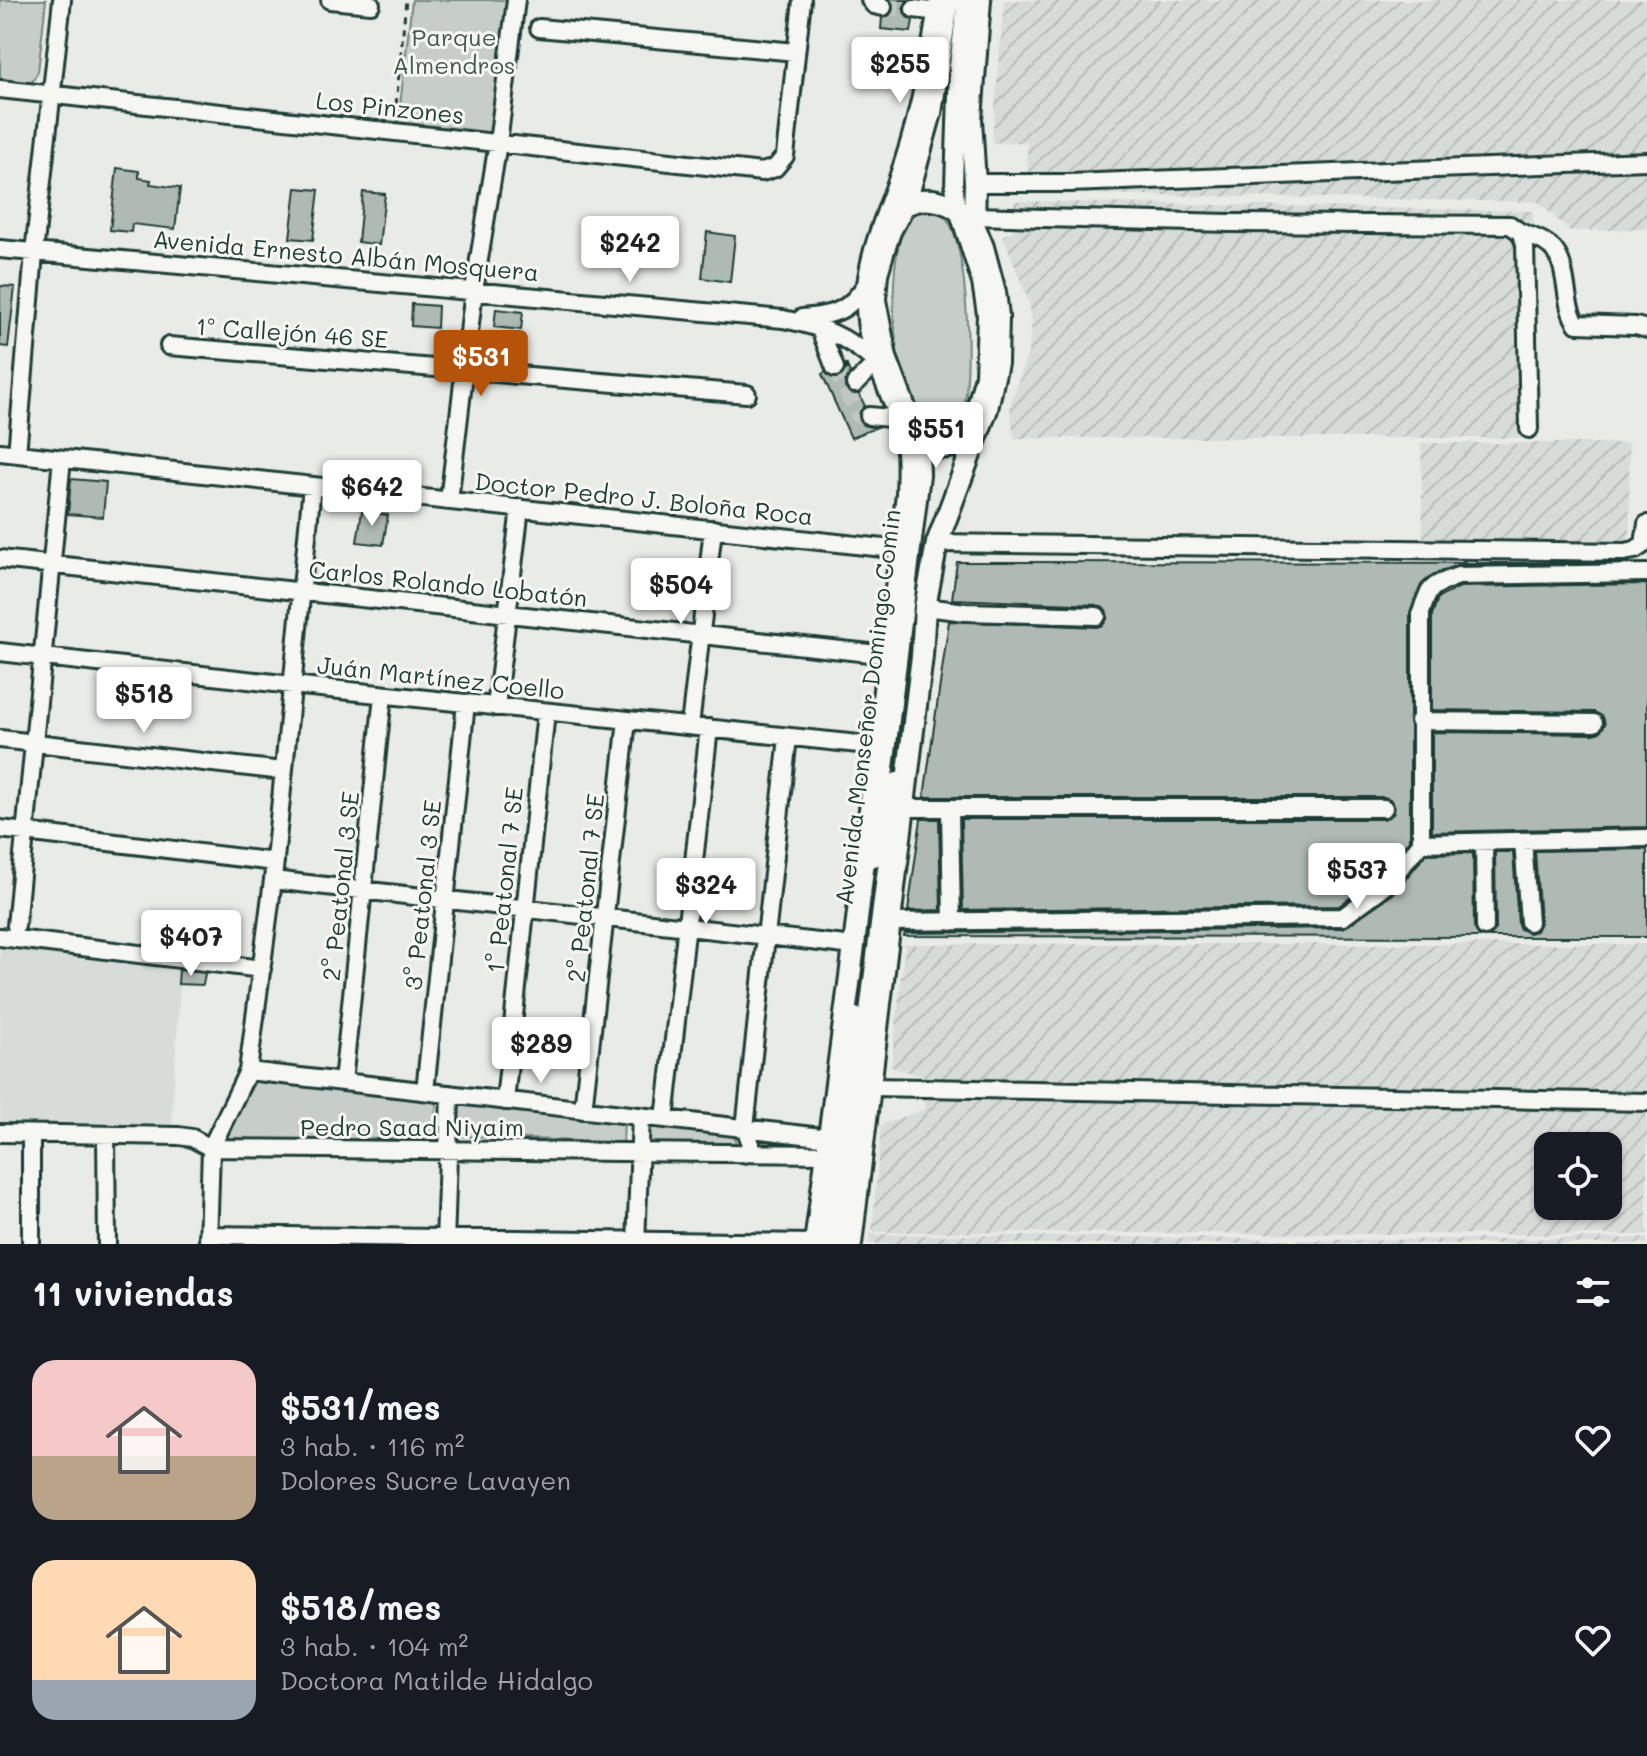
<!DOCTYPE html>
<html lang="es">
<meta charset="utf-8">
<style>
:root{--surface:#171b24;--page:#20242c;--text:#f1f3f6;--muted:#9ea1a6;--accent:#b45309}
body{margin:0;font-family:Mali,sans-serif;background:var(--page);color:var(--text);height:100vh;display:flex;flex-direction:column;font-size:30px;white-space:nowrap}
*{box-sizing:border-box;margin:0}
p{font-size:26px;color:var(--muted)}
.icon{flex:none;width:44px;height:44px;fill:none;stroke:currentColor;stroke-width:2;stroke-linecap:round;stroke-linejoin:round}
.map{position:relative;height:1244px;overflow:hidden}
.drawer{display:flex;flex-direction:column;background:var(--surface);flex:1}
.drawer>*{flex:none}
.controls{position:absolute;left:1534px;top:1132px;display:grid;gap:16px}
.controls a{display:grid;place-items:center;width:88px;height:88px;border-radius:16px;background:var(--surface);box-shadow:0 2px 6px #0004;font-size:40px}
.price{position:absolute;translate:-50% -68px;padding:0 18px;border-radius:8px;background:#fff;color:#222;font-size:26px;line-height:52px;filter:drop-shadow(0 2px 4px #0008)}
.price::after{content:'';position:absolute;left:50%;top:48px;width:24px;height:18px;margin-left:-12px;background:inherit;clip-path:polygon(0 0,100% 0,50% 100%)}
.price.current{background:var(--accent);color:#fff}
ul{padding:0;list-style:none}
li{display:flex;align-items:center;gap:24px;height:200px;padding:0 32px}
li span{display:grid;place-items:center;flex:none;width:224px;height:160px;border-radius:24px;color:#555}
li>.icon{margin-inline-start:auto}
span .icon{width:96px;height:96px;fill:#fffc;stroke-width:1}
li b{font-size:34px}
h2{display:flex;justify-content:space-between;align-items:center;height:96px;padding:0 32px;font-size:34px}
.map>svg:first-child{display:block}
.built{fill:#d8dcd8}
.industrial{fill:url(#industrial-furrows);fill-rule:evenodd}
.green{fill:#c7cec9;stroke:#73867e;stroke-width:2}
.building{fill:#b0bab5;stroke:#1f3d34;stroke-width:2}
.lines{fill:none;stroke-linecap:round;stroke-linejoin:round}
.minor-tunnel{stroke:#c1c8c3;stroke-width:16;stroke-dasharray:16 8;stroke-linecap:butt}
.minor-casing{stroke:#1f3d34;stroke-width:22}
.major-casing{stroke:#1f3d34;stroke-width:26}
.path{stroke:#1f3d34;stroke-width:3;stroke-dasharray:6 6;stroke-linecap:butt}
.minor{stroke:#f6f6f2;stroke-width:16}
.major{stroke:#f6f6f2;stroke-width:20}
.labels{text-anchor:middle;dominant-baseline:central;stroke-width:6;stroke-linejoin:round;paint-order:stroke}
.park-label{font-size:24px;fill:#415a52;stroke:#f6f6f2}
.street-label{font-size:24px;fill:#1f3d34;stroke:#f6f6f2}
</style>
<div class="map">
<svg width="1647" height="1244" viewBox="0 0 1647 1244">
<defs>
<pattern id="industrial-furrows" width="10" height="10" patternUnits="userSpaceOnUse" patternTransform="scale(2)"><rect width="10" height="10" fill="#d8dcd8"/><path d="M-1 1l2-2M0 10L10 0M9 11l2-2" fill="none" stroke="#b9beba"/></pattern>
</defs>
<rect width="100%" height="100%" fill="#e9ebe7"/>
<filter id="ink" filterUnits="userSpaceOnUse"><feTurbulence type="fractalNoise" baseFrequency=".0125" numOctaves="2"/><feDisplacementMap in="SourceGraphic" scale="16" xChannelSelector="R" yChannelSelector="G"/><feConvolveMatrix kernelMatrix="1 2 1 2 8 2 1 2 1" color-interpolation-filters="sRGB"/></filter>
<g filter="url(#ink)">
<path class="built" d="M0,947L181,971L171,1130L0,1127Z"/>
<path class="industrial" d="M1004,0H1647V229L1570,231L1538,202L1028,193L1027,142L992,143Z
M1014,201L1533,211L1538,438H1014L1010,406L1029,349L1032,321L1029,302L1003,236L1014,230Z
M1421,443H1629L1630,546L1423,543Z
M905,944H1647V1235L872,1232L881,1125L924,1109L923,1076L891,1067ZM1548,1146H1608V1206H1548Z
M870,1234L1290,1239V1244H869Z
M1647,1238V1244H1295V1240Z"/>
<path class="green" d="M0,0H46L38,72L32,82L22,85L0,83Z
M412,0H509L491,142L397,132Z
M918,210C928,210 939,210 946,218C969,243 972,378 963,411C961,421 957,425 950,431C939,432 929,431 921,423C892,397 879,231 918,210Z
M257,1078L438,1097L431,1139H223Z
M460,1101L624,1120L623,1143L459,1136Z
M645,1125L731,1134L736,1140L733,1146L643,1143Z"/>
<path class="building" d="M891,0H908L903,8L907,17L913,20L911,32L881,29L882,18L890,15L893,10Z
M117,168L139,171V178L151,180L150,184L180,188L175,229L132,224L131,232L110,230Z
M296,188L319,190L313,240L290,238Z
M363,192L385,194L379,245L358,242Z
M707,232L735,236L730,282L702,278Z
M0,286L15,287L8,347L0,346Z
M412,304L438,306L437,328L411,326Z
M496,309L523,312L521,330L494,327Z
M846,363L850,373L845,380V388L851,394H859L865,406L860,410L859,420L863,425L875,428L851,438L822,374L825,372L833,379L840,378L846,370Z
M71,479L106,482L103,517L68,514Z
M362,511L388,515L383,545L357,542Z
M957,562L1587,563H1602L1457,565L1432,575L1421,585L1410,613V839L1378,877L1339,906L963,910L961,819H1384L1393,814L1395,807L1390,799L1384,797H924L949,621L1097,627L1103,625L1108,617L1106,610L1097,605L952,599Z
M1647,584V827L1432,832V732L1594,734L1600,732L1605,724L1603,717L1594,712L1432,710V615L1438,598L1460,587Z
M921,819H939L941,910L908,911Z
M1647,849V937H1490L1496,927L1495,852H1513L1518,924L1520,929L1529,933L1536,931L1540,922L1535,851Z
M1473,853L1474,927L1480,937L904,936L905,933L1343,928L1393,894L1426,854Z
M179,970L205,973L203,985L178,984Z"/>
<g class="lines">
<path class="minor-tunnel" d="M883,7L914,9
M835,368L858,415L869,416"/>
<defs>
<path id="minor" d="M330,0L371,4
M870,0L874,5L883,7
M966,0L958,65L954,185L957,207L981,283L986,314L984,376L969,431
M914,9L939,12
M539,28L796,52
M0,89L762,172L775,168L785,156L802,0
M975,183H1069L1647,161
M975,216L1229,223L1510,225L1520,232L1525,244L1529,429
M1520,232C1528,235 1537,238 1544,242C1573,258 1560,300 1577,324L1636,326L1647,329
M0,249L783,319C823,327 846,335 876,363L855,384
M802,318C836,315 850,311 868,281
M819,327L835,368
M169,346L747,394
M869,416L900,419
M0,452L902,550
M17,454L34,253L62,0
M449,501L474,290L498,143L516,0
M937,543L1624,552L1635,550L1644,544L1647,524
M0,559L897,656
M925,607L966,612L1097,616
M0,652L292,685L878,746
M496,707L520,508
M1419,721L1594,723
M690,726L713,529
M0,739L283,771
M903,808H1384
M950,810L952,922
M0,829L275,862
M1523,841L1529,922
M1484,842L1485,927
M1421,843V613C1429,585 1432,586 1458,576L1647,573
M874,858L921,475L920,442L888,357L877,300L879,274L886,250L892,232L908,202L933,113L950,0
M273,880L854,946
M891,922L1343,917L1386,885L1421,843L1647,838
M16,926L62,459
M0,937L262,969
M248,1071L830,1138
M343,1082L383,695
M872,1087L1647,1102
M425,1091L466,703
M505,1101L546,712
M583,1110L627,720
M665,1119L709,728
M0,1133L179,1136L192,1138L211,1148L827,1154
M106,1135L107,1244
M745,1154L751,1144L745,1128L788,737
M208,1235L815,1243
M31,1244V1134
M208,1244L211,1148L248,1071L273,880L312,486
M445,1244L450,1094
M636,1244L641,1116
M827,1244L855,1016
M839,1244L897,781"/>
<path id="major" d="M888,217C916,190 950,196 974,225
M902,423C922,452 953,456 979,431
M815,1244L854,946L907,494C908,470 909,444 901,421C887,378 866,348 867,300C868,251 892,206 906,160C923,107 932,55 940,0
M851,1244L922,656L925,607L937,543L987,409L997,363L998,316L995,292L983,247L974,225L975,183L971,119L980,0"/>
</defs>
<use href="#minor" class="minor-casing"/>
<use href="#major" class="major-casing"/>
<path class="path" d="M395,116L406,0"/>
<use href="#minor" class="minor"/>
<use href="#major" class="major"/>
</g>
</g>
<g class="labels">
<g class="park-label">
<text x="454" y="36">Parque<tspan x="454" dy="28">Almendros</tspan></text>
</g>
<g class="street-label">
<text transform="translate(390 107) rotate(6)">Los Pinzones</text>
<text transform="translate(346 255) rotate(5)">Avenida Ernesto Albán Mosquera</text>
<text transform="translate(292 332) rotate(4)">1º Callejón 46 SE</text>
<text transform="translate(644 498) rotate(6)">Doctor Pedro J. Boloña Roca</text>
<text transform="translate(448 583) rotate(6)">Carlos Rolando Lobatón</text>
<text transform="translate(441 677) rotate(6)">Juán Martínez Coello</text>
<text transform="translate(867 707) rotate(-83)">Avenida Monseñor Domingo Comin</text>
<text transform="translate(504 880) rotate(-84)">1° Peatonal 7 SE</text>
<text transform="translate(340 886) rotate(-84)">2° Peatonal 3 SE</text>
<text transform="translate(585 888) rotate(-84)">2° Peatonal 7 SE</text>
<text transform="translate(422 895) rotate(-84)">3° Peatonal 3 SE</text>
<text x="412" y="1126">Pedro Saad Niyaim</text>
</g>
</g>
</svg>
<div class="controls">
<a><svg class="icon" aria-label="locate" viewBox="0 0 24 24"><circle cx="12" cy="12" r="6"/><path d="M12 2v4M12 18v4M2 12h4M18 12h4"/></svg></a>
</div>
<b class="price" style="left:900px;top:105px">$255</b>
<b class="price" style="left:630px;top:284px">$242</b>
<b class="price current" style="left:481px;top:398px">$531</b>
<b class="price" style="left:936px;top:470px">$551</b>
<b class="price" style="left:372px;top:528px">$642</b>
<b class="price" style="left:681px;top:626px">$504</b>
<b class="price" style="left:144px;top:735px">$518</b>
<b class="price" style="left:1357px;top:911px">$537</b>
<b class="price" style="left:706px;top:926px">$324</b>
<b class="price" style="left:191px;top:978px">$407</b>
<b class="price" style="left:541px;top:1085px">$289</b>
</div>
<section class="drawer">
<h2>11 viviendas<svg class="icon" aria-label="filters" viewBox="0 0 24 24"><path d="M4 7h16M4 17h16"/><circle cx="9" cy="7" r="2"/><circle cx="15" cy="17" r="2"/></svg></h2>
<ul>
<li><span style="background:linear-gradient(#f6c9c9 60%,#b9a48a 0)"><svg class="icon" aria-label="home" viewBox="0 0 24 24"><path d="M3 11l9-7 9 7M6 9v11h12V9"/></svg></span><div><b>$531/mes</b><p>3 hab. · 116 m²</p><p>Dolores Sucre Lavayen</p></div><svg class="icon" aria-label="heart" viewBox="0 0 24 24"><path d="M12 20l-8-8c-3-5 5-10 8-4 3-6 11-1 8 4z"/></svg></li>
<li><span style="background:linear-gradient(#ffd9b3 75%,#9aa5b1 0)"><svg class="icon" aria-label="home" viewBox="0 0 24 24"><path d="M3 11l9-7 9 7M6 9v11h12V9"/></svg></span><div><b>$518/mes</b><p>3 hab. · 104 m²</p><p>Doctora Matilde Hidalgo</p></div><svg class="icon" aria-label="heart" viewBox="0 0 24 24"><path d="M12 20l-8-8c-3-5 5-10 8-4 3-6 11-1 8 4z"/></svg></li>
</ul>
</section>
